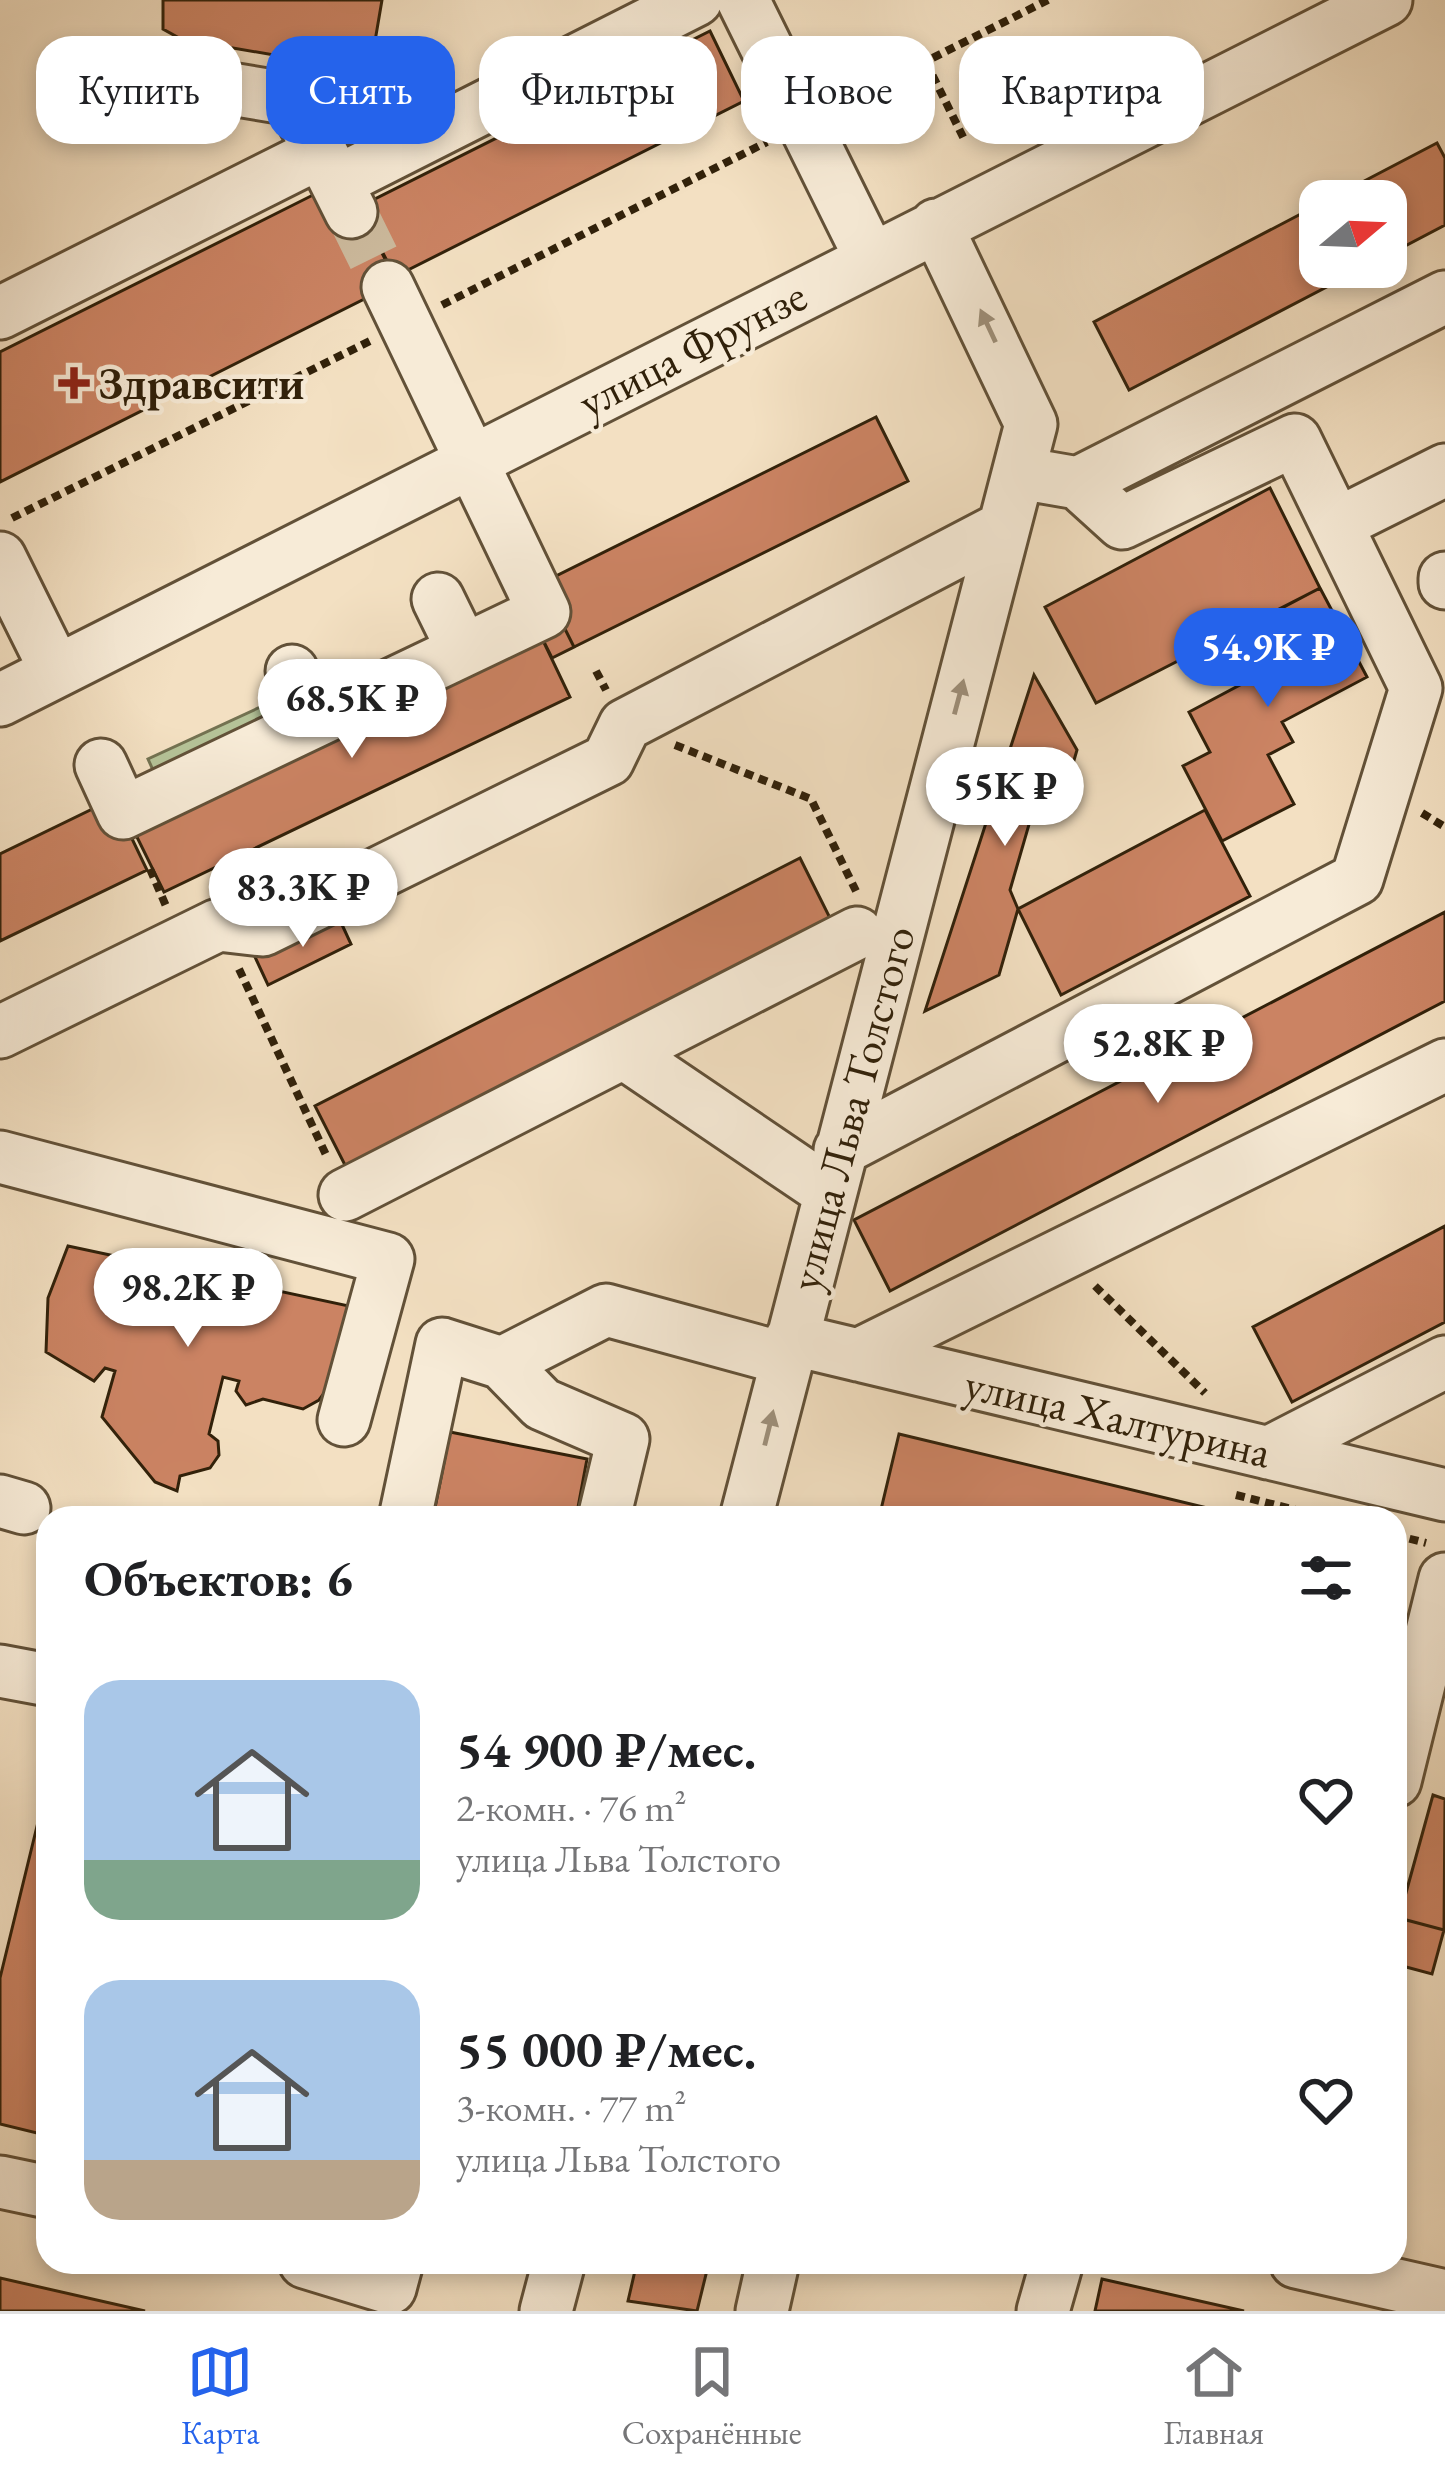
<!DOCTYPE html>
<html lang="ru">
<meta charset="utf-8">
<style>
:root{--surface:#fff;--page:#f6f6f6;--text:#202124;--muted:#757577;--line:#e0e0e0;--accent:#2563eb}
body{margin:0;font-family:"EB Garamond",serif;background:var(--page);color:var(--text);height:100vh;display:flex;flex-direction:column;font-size:45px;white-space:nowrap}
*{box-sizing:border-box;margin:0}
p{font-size:39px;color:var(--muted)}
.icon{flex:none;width:66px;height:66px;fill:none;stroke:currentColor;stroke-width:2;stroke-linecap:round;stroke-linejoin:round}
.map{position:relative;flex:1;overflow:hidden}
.drawer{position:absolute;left:36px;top:1506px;width:1371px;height:768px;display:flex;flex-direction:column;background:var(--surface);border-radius:36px;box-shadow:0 6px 18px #0003}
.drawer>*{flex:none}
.banner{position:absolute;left:36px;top:36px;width:1374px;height:108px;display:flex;gap:24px}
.needle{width:78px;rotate:71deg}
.tools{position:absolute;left:1299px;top:180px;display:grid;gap:24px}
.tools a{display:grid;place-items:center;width:108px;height:108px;border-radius:24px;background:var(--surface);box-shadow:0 6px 18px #0003;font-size:60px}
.price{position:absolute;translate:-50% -102px;padding:0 27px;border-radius:42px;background:#fff;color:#222;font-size:39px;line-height:78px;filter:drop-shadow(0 3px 6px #0008)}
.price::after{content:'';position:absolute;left:50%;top:72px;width:36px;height:27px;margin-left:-18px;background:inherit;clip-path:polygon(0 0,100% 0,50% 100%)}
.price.on{background:var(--accent);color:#fff}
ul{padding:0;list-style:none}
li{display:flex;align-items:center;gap:36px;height:300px;padding:0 48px}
li span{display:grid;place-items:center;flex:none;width:336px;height:240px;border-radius:36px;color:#555}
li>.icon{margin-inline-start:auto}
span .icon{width:144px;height:144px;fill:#fffc;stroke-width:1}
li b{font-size:51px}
h2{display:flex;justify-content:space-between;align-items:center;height:144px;padding:0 48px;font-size:51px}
.pill{padding:0 42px;border-radius:36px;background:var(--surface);box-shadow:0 6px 18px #0003;font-size:42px;line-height:108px}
.pill.on{background:var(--accent);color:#fff}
.tab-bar{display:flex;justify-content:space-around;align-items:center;height:168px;border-top:3px solid var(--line);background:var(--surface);font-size:33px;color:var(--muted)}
.tab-bar a{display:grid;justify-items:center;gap:6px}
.tab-bar .on{color:var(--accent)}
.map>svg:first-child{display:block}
.grass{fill:#b5c398;stroke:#737251;stroke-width:3}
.building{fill:#cb8363;stroke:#31210a;stroke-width:3}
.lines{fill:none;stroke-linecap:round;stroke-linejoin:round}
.minor-tunnel{stroke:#ccba9d;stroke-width:51;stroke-dasharray:51 26;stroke-linecap:butt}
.minor-casing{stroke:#625138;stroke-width:57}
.path{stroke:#31210a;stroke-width:8;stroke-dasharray:9 6;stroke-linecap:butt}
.minor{stroke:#f7ebd7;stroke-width:51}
.oneway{fill:#9e907b}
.poi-dot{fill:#8f2418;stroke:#f7ebd7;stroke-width:4.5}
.labels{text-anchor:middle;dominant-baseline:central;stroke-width:9;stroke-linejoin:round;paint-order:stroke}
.street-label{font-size:45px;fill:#31210a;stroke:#f7ebd7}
.poi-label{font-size:45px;font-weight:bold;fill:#31210a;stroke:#f7ebd7;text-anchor:start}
</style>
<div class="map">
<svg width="1445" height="2311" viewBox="0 0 1445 2311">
<rect width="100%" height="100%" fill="#f3e0c2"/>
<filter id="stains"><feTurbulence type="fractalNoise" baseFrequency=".00167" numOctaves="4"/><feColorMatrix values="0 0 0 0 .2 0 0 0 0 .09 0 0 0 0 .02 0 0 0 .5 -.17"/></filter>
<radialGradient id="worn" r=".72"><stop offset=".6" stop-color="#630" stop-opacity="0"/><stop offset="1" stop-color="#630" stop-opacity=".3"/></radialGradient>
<path class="grass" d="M282,697L292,717L157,779L148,759Z"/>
<path class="building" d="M163,0H382L373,53L364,66L349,68L181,39L163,29Z
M710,31L744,101L394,277L359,207Z
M1437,143L1445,158V225L1386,256V201H1326Z
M315,194L359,207L398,282L0,482V352Z
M1320,204V267H1365L1129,390L1094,322Z
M876,417L908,481L574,647L542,583Z
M1270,488L1320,588L1096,703L1045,607Z
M1320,588L1367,677L1282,722L1293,742L1268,755L1294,804L1222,841L1183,766L1210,752L1189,712L1251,679L1229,636Z
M560,619L574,647L552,658L538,630Z
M538,630L570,697L164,892L132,827Z
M1034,675L1077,750L1063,798L1032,814L1010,890L1018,909L999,975L925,1011Z
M113,799L147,870L0,941V854Z
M1205,810L1250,896L1061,995L1018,909Z
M800,858L832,922L347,1169L315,1106Z
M1445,912V1001L890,1291L854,1220Z
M338,916L351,944L268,985L255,957Z
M1445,1226V1322L1292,1402L1253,1327Z
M68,1246L363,1309L337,1376L319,1400L303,1409L263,1399L246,1405L236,1391L239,1381L223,1377L209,1434L218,1441L219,1455L210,1468L180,1476L177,1491L155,1482L102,1417L115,1371L105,1368L94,1381L46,1352L48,1298Z
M450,1432L587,1459L576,1518H433Z
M899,1434L1249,1518H879Z
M48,1781V2122L45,2135L0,2124V1978Z
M1433,1795L1445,1799L1444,1930L1399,1918Z
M1395,1917L1444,1930L1432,1974L1395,1964Z
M637,2262H709L697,2311L628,2301Z
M0,2278L145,2311H0Z
M1102,2279L1244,2311H1095Z"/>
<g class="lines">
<path class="minor-tunnel" d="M351,212L388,287"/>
<defs>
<path id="minor" d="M743,0L870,257
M146,75L291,99L321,152
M336,182L696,0
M0,313L321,152L351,212
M1078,483L1445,297
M1339,523L1445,470
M0,558L56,671
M1445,578V583
M438,599L463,650
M292,671L313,722
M0,700L1386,0
M101,765L123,813L544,612L388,287
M0,1032L218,925L263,930L608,760L625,725L1004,527
M624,1053L829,1192
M840,1150L1357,879L1416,688L1295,440L1122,523L1078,483L1020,473
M0,1157L388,1259L344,1420
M345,1195L857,933
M791,1339L1445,1495
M858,1355L1445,1065
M502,1363L606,1310L786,1359
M1268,1453L1445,1362
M0,1501L24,1508
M405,1518L442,1344L502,1363L542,1404L623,1439L604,1518
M746,1518L1031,424L936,225
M0,1671L48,1680
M1395,1781L1445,1579
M0,2182L48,2192
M305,2262L390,2288L397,2262
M1296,2262L1445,2296
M546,2311L559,2262
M762,2311L773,2262
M1043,2311L1057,2262"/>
</defs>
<use href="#minor" class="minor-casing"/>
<path class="path" d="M926,62L964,139
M839,105L1048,0
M442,305L767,142
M12,518L370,341
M596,671L606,690
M675,745L811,799L856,891
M1422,813L1445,827
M150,869L166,906
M239,969L327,1157
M1095,1286L1205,1393
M1236,1495L1328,1518
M1395,1535L1426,1543"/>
<use href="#minor" class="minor"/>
</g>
<defs><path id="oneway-solid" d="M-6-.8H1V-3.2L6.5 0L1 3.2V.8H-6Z" transform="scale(3)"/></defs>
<g class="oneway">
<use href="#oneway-solid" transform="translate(988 326) rotate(-115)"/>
<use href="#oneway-solid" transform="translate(959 697) rotate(-75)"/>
<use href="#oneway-solid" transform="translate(769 1428) rotate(-76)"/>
</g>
<path class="poi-dot" d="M68 365h12v12h12v12h-12v12h-12v-12h-12v-12h12z"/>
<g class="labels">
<g class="street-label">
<text transform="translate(692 348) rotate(-27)">улица Фрунзе</text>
<text transform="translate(851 1108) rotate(-75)">улица Льва Толстого</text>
<text transform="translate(1118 1417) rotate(13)">улица Халтурина</text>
</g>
<g class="poi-label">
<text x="98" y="383">Здравсити</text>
</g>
</g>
<rect width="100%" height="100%" filter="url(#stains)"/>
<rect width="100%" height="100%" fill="url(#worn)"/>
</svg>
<div class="tools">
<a><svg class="needle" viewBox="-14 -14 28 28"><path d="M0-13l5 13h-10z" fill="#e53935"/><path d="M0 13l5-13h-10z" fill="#757577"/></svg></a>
</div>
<b class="price on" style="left:1268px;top:710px">54.9K ₽</b>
<b class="price" style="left:352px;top:761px">68.5K ₽</b>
<b class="price" style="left:1005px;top:849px">55K ₽</b>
<b class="price" style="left:303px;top:950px">83.3K ₽</b>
<b class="price" style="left:1158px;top:1106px">52.8K ₽</b>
<b class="price" style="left:188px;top:1350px">98.2K ₽</b>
<div class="banner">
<a class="pill">Купить</a>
<a class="pill on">Снять</a>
<a class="pill">Фильтры</a>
<a class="pill">Новое</a>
<a class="pill">Квартира</a>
</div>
<section class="drawer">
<h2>Объектов: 6<svg class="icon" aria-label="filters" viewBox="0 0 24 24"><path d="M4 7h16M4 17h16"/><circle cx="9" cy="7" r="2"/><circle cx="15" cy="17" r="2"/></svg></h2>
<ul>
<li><span style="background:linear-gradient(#a9c7e8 75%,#7fa58c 0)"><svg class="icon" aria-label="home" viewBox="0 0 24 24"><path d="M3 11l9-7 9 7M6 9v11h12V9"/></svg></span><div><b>54 900 ₽/мес.</b><p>2-комн. · 76 m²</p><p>улица Льва Толстого</p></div><svg class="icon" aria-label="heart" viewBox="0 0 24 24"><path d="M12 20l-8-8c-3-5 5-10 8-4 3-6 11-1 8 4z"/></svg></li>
<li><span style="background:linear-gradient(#a9c7e8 75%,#b9a48a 0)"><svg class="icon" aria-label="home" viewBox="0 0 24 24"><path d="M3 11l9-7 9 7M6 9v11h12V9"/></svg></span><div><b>55 000 ₽/мес.</b><p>3-комн. · 77 m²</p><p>улица Льва Толстого</p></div><svg class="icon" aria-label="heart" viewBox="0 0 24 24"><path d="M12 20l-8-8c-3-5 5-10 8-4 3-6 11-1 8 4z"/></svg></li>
</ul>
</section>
</div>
<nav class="tab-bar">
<a class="on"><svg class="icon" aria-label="map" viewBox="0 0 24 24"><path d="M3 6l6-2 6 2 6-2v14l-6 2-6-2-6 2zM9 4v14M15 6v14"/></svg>Карта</a>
<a><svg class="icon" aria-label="saved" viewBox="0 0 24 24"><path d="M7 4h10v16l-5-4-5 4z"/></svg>Сохранённые</a>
<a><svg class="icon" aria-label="home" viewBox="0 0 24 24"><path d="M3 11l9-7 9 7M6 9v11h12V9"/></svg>Главная</a>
</nav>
